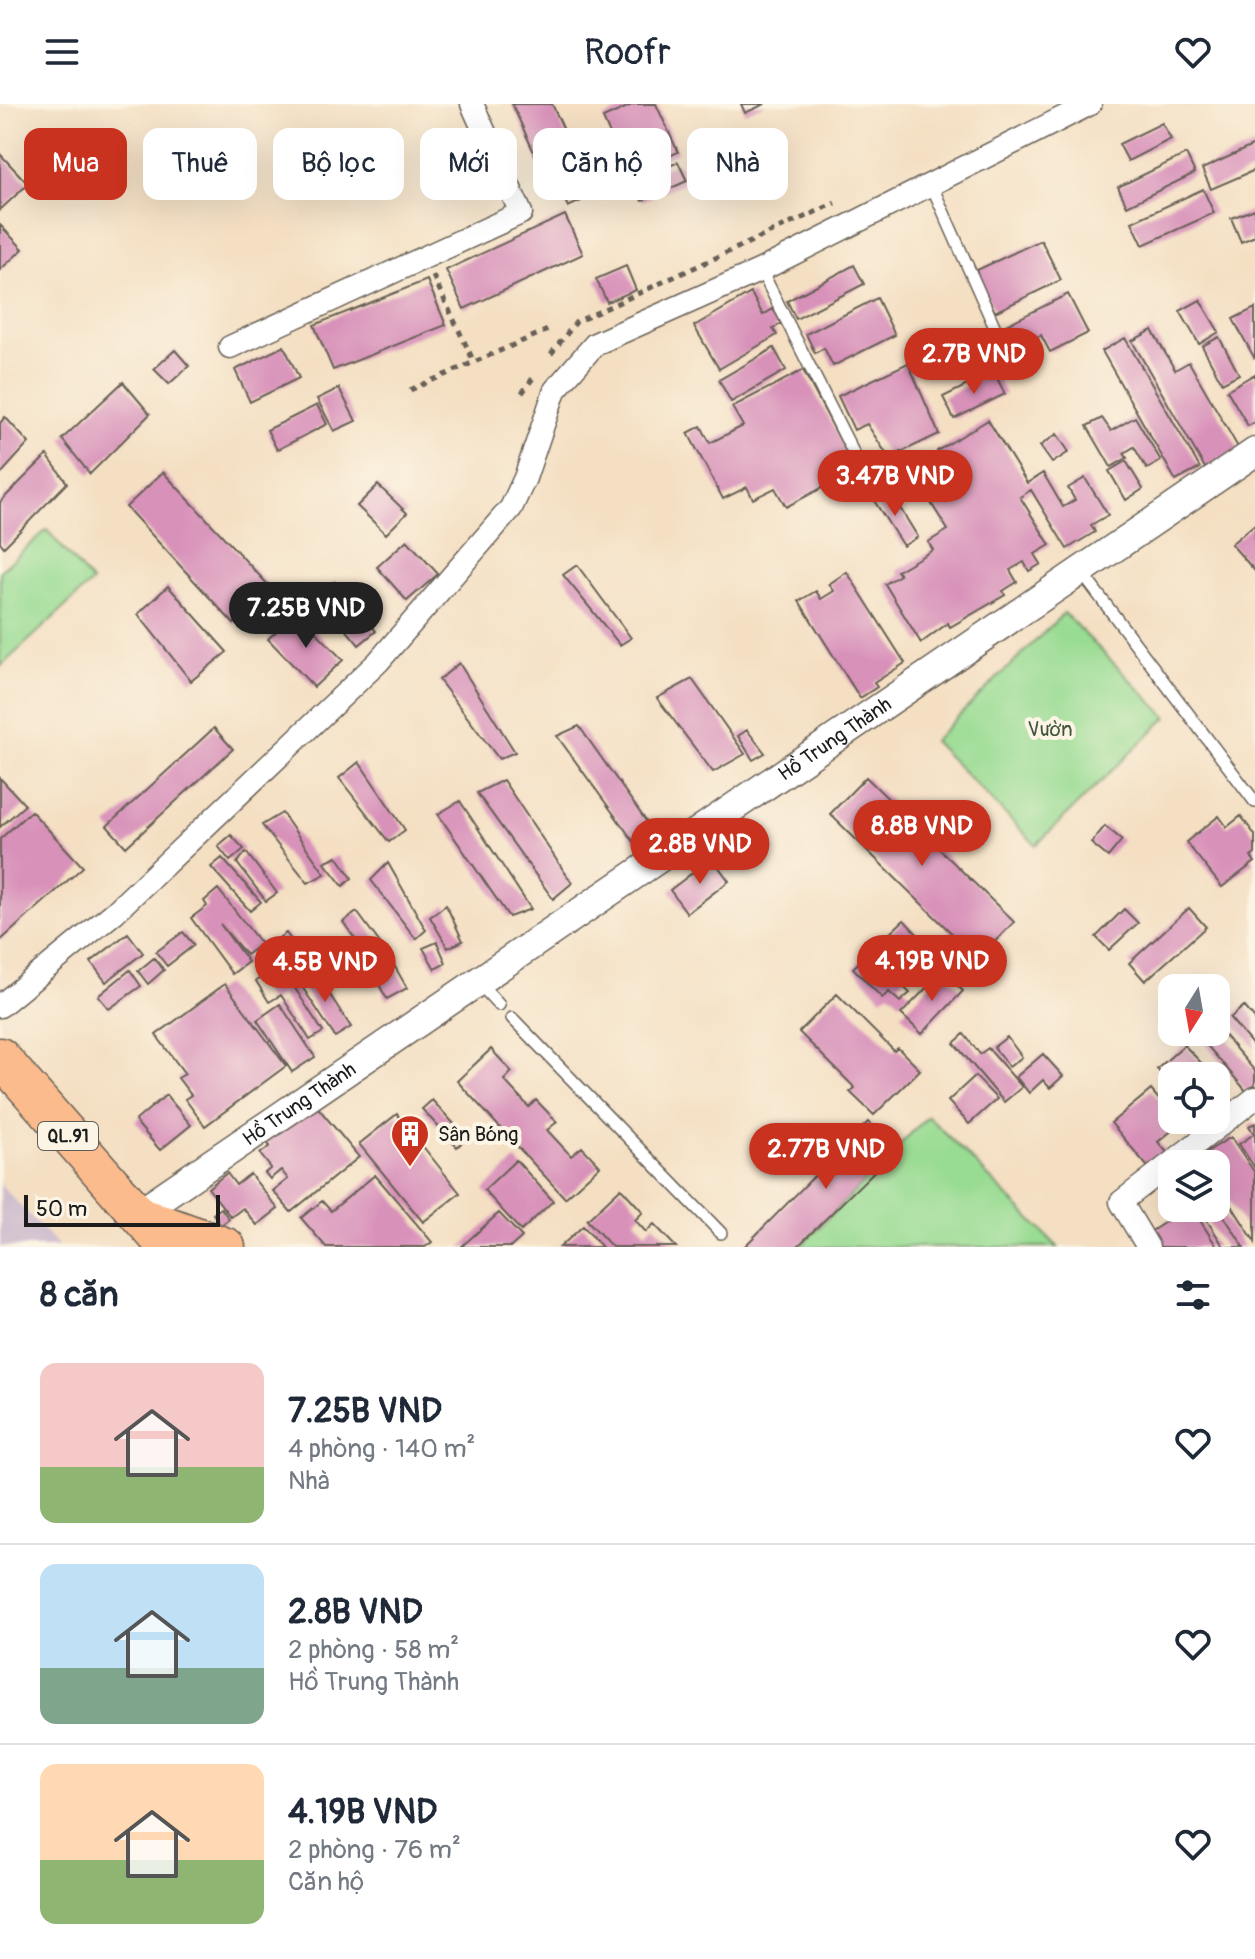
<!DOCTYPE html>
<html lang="vi">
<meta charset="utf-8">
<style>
:root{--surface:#fff;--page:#f2f2f3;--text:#1f2937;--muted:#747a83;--line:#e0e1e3;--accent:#c8321e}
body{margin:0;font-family:Pangolin,sans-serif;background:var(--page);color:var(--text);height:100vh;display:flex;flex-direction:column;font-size:30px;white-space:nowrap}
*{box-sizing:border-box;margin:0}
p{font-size:26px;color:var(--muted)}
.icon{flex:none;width:44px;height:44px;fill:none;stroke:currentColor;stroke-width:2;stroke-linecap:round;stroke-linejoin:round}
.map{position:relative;height:1143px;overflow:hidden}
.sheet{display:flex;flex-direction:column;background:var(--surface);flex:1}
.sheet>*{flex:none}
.top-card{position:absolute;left:24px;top:24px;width:800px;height:72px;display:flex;gap:16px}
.needle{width:52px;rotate:191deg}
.tools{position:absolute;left:1158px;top:870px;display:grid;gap:16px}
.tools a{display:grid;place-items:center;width:72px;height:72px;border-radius:16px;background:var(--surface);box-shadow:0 8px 32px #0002;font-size:40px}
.scale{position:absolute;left:24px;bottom:20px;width:196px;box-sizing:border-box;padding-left:8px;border:4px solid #1c1c1c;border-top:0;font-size:22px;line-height:28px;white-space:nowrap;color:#1c1c1c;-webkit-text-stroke:6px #fcf5e5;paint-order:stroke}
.price{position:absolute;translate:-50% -68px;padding:0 18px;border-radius:28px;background:var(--accent);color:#fff;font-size:26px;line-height:52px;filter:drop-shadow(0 2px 4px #0008)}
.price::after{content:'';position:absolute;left:50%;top:48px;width:24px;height:18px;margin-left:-12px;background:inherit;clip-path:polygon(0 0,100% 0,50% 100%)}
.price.active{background:#222;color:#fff}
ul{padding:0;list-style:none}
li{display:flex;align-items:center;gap:24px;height:200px;padding:0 40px}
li+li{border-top:2px solid var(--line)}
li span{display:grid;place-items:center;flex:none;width:224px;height:160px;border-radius:16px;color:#555}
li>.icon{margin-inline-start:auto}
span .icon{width:96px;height:96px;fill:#fffc;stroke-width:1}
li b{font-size:34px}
h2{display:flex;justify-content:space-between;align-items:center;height:96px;padding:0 40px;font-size:34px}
.tag{padding:0 28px;border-radius:16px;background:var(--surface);box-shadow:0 8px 32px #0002;font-size:28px;line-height:72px}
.tag.active{background:var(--accent);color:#fff}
header{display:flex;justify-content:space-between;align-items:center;height:104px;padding:0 40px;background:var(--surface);font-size:36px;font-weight:600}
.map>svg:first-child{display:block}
.industrial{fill:#cfbdce}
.green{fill:#98db92;stroke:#5a7c57;stroke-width:2}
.building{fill:#d891b9}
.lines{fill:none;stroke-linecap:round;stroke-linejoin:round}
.service-casing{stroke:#686056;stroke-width:14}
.minor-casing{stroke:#686056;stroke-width:25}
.tertiary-casing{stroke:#686056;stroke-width:31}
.trunk-casing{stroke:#686056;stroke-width:41}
.path{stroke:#686056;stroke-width:5;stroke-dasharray:6 6;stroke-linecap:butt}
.service{stroke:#fff;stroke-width:11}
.minor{stroke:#fff;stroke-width:22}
.tertiary{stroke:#fff;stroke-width:28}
.trunk{stroke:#fbbb8c;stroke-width:38}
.labels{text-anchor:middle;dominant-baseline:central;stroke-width:8;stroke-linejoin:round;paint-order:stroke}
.shield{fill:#fcf5e5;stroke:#5f5d58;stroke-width:2}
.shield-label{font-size:18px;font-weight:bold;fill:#1c1c1c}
.park-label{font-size:20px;fill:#41553f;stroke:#fcf5e5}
.street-label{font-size:20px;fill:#1c1c1c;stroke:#fcf5e5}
.poi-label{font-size:20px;fill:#1c1c1c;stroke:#fcf5e5;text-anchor:start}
</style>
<header><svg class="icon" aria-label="menu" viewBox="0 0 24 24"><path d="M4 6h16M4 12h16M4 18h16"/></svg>Roofr<svg class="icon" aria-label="heart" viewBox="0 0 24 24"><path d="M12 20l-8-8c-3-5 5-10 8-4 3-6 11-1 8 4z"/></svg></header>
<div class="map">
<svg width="1255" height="1143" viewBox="0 0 1255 1143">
<rect width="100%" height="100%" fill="#fcf5e5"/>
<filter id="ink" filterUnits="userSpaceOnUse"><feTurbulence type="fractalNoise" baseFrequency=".0125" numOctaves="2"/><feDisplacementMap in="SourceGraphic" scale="16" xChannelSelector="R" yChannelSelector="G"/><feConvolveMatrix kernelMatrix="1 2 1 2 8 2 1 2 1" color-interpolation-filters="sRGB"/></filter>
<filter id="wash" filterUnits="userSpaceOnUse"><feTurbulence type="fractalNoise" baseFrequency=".006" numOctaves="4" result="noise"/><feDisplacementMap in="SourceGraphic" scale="32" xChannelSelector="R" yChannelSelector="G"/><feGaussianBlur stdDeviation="1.8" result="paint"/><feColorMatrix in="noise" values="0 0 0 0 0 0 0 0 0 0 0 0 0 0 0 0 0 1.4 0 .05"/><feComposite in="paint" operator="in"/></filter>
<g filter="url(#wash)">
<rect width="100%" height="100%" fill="#f4dfc3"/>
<path class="industrial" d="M0,1080L59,1143H0Z"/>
<path class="green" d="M47,426L92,478L0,563V467Z
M1064,509L1167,613L1036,741L933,637Z
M928,1012L1058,1143H800Z"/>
<g id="blocks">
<path class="building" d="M512,0H552L585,72L551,86Z
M634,0H656L678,48L661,56L651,34L638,40L647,59L633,65L624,46L618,49L603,14Z
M741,0H765L745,9Z
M1162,19L1171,35L1128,57L1119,40Z
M1254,41L1255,66L1211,85L1202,65Z
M0,50L28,80L0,106Z
M1186,50L1195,69L1127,102L1118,83Z
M678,58L687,77L642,97L633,79Z
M596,70L603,87L568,103L560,86Z
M1203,85L1214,109L1143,141L1132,118Z
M1255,105V132L1241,138L1231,114Z
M565,111L583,150L464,205L446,166Z
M0,121L23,145L0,166Z
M1041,136L1061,176L995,208L975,167Z
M854,161L864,180L796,215L787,197Z
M626,162L636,186L607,198L596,175Z
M427,176L446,221L333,266L314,221Z
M751,189L763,211L773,205L782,219L773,225L777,231L719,265L694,222Z
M1068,190L1088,229L1050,248L1041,231L1012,246L1000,224Z
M877,194L895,231L833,262L824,244L815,249L806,230Z
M1200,196L1219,228L1199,240L1180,207Z
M1255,204V255L1233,215Z
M1152,226L1175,266L1189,258L1239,345L1205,364L1132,237Z
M1219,233L1239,270L1222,279L1202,242Z
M1125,234L1200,364L1176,377L1102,247Z
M284,242L299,274L250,298L235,266Z
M774,244L786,266L731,298L719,276Z
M175,246L189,262L169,280L154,265Z
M908,259L939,330L889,354L867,320L854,326L838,292Z
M803,266L856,366L786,403L775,384L753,395L747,383L723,395L688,329L701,322L710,339L743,322L732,303Z
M994,268L1005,290L954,315L943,293Z
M1255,270V318L1248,322L1227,286Z
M123,278L150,310L90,370L62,335Z
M339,284L356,317L334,327L317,295Z
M317,301L327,320L277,346L267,326Z
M5,313L29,339L0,371V319Z
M1135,313L1161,357L1147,365L1134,343L1124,349L1127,354L1111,363L1087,322L1102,314L1111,327Z
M988,316L1027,379L1043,369L1063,403L1075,396L1068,384L1085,374L1108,411L1091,421L1095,428L1067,445L1031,386L1020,393L1050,441L1035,450L1041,460L1029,467L1024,458L1010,466L1017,478L1003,487L1005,491L950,523L948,519L921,539L885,480L900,471L897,467L933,446L928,438L948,426L931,399L944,391L928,364L942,355L937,347Z
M1057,330L1069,348L1052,359L1040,342Z
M47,351L67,379L4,443L0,438V398Z
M1126,357L1143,385L1126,396L1109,367Z
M163,368L272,485L234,520L126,403Z
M378,381L407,409L386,430L357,402Z
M888,385L918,433L903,442L873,395Z
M1255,420V467L1231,440Z
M407,436L438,470L407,497L377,463Z
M577,461L631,534L620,541L563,471Z
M847,468L905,559L874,579L877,583L860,594L799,497L816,487L821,495L834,487L829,480Z
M335,478L376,527L359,541L318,492Z
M168,482L227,548L191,577L138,510Z
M297,508L343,556L314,583L268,535Z
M459,559L515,648L499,655L439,576Z
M692,575L745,650L713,668L657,594Z
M579,622L653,727L634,738L557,632Z
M214,624L233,645L126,743L107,722Z
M747,626L765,649L753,656L738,632Z
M359,658L405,726L389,738L339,674Z
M866,673L1014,818L978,855L830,710Z
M0,674L25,701L0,723Z
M503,676L572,779L553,795L477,689Z
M460,697L531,805L509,813L438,710Z
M31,707L83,763L0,837V735Z
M282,709L325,770L308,779L262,721Z
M1219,712L1227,723L1241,712L1255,731V750L1251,753L1255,758L1222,783L1186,738Z
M1105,722L1122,736L1108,753L1091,739Z
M231,731L244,745L230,757L218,742Z
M246,748L277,789L266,797L237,759Z
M337,752L352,774L343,782L324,758Z
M222,754L261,798L250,807L211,763Z
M712,754L729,777L687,809L670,786Z
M388,759L426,826L416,835L371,776Z
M218,785L261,840L246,851L220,820L248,858L232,870L191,814L207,802L204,797Z
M446,801L463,837L448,844L430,813Z
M1189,804L1206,823L1145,877L1129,859Z
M1124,805L1138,819L1109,846L1096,833Z
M357,808L388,850L373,860L343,818Z
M904,816L933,847L899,879L910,889L900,898L889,888L882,894L853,864Z
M183,828L194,841L167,862L156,848Z
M128,829L143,849L106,878L91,858Z
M286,829L309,860L292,872L269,841Z
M437,838L446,859L435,865L423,844Z
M154,854L164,866L148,880L138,867Z
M390,854L407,884L387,895L370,865Z
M280,861L323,928L310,936L281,891L269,898L256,877Z
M130,866L141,882L109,905L98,892Z
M943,867L963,887L922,930L901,910Z
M315,868L351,923L335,933L299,878Z
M225,880L286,962L205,1022L185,995L191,991L178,974L185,970L156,931Z
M837,890L894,947L898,944L920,966L874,1011L850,988L855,984L799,928Z
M280,900L315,953L292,968L257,916Z
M1244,902L1255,915V944L1230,914Z
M1216,922L1255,967V981L1247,988L1198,931L1216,928Z
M964,930L980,950L988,944L1022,983L1004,998L954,939Z
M1007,933L1022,953L1009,963L994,943Z
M1184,941L1214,972H1172V982L1157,965Z
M491,945L512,968L504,976L529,1003L536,996L557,1018L547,1026L571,1052L582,1043L600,1062L565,1094L457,977Z
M1043,950L1063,972L1050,984L1043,976L1029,989L1016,973Z
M975,972L997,995L969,1020L948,997Z
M1151,986L1172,1011V1016L1180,1020L1158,1038L1170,1052L1152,1068L1111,1019Z
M166,991L191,1021L160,1046L135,1017Z
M432,996L467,1034L457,1043L422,1005Z
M315,1000L359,1053L291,1108L273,1087L288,1075L281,1066L270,1075L265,1069L271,1064L260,1050L270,1042L264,1035Z
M397,1010L460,1089L423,1118L359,1040Z
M868,1018L896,1046L797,1143H744Z
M1255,1019V1064L1239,1040L1254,1030L1249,1022Z
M1231,1033L1255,1069V1138L1216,1077V1060H1205L1200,1052Z
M516,1056L553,1097L521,1127L484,1086Z
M227,1069L236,1081L250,1070L278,1105L257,1121L243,1104L231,1113L208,1084Z
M375,1071L432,1138L425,1143H326L301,1114L322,1097L331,1107Z
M621,1084L643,1108L635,1116L646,1128L654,1120L676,1143H612L587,1116Z
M1216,1100L1244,1143H1224L1199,1104H1216Z
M221,1104L229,1115L221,1121L213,1110Z
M1187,1104H1192L1217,1143H1159L1150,1128Z
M499,1109L522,1133L511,1143H461Z
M583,1122L602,1143H560Z"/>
</g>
</g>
<g filter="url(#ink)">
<use href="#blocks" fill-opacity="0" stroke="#686056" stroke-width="2"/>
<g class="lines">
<defs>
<path id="service" d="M931,80L1012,262
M761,166L862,366
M1082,469L1255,698
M478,878L499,901
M512,914L721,1129"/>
<path id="minor" d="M230,243L521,109L472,0
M0,902L115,808L378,558L511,404L525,374L555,286L595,240L761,166L1090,0
M1148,1143L1121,1098L1255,994"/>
<g id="tertiary">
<path id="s1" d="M137,1110L1255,348"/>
</g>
<path id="trunk" d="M0,953L167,1143
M143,1113L226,1143"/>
</defs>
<use href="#service" class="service-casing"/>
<use href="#minor" class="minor-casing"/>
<use href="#tertiary" class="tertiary-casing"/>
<use href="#trunk" class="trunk-casing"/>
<path class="path" d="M433,172L474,258
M551,250L576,218L835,99
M410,286L550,225
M522,289L533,274"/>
<use href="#service" class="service"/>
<use href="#minor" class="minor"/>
<use href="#tertiary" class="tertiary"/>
<use href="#trunk" class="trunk"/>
</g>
</g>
<defs>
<symbol id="building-pin" viewBox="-11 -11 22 30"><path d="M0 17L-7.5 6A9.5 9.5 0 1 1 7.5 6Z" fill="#c8321e" stroke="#fcf5e5"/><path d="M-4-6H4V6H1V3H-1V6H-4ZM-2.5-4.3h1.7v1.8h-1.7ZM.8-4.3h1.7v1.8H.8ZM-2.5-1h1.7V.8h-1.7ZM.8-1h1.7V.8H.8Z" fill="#fff"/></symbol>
</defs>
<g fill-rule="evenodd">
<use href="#building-pin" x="388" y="1008" width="44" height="60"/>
</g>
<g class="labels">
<rect class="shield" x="38" y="1018" width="60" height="28" rx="6"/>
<g class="shield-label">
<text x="68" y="1032">QL.91</text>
</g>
<g class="park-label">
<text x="1050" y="625">Vườn</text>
</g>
<g class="street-label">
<text stroke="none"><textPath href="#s1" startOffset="844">Hồ Trung Thành</textPath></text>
<text stroke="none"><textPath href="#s1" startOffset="196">Hồ Trung Thành</textPath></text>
</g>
<g class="poi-label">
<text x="438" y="1030">Sân Bóng</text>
</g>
</g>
</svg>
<div class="tools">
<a><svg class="needle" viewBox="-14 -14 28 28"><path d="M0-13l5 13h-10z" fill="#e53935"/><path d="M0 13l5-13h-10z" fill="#747a83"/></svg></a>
<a><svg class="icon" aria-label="locate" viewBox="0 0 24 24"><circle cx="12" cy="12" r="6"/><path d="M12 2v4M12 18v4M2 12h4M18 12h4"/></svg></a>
<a><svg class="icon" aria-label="layers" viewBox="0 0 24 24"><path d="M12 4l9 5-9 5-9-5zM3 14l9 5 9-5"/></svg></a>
</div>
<div class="scale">50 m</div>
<b class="price" style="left:974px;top:292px">2.7B VND</b>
<b class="price" style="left:895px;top:414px">3.47B VND</b>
<b class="price active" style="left:306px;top:546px">7.25B VND</b>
<b class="price" style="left:922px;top:764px">8.8B VND</b>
<b class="price" style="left:700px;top:782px">2.8B VND</b>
<b class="price" style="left:932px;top:899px">4.19B VND</b>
<b class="price" style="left:325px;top:900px">4.5B VND</b>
<b class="price" style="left:826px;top:1087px">2.77B VND</b>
<div class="top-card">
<a class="tag active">Mua</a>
<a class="tag">Thuê</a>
<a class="tag">Bộ lọc</a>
<a class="tag">Mới</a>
<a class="tag">Căn hộ</a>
<a class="tag">Nhà</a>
</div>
</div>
<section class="sheet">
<h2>8 căn<svg class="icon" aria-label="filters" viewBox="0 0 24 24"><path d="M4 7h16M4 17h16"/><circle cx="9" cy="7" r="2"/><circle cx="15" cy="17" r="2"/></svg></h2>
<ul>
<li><span style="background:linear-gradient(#f6c9c9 65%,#8fb573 0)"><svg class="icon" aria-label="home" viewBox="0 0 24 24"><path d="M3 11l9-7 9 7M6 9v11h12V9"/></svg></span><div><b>7.25B VND</b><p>4 phòng · 140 m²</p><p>Nhà</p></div><svg class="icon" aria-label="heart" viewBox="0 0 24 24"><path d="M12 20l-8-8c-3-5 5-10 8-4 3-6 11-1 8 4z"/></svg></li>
<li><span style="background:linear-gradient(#bfe0f5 65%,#7fa58c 0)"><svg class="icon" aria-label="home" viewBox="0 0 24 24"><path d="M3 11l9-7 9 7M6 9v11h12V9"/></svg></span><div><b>2.8B VND</b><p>2 phòng · 58 m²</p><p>Hồ Trung Thành</p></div><svg class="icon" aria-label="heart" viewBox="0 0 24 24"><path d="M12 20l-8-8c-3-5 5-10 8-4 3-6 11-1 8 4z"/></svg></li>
<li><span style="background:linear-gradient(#ffd9b3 60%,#8fb573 0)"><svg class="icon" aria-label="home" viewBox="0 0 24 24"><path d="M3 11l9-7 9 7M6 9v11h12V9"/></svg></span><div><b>4.19B VND</b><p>2 phòng · 76 m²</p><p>Căn hộ</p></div><svg class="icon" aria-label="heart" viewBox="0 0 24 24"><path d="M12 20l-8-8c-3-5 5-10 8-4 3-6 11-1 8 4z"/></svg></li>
</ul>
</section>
